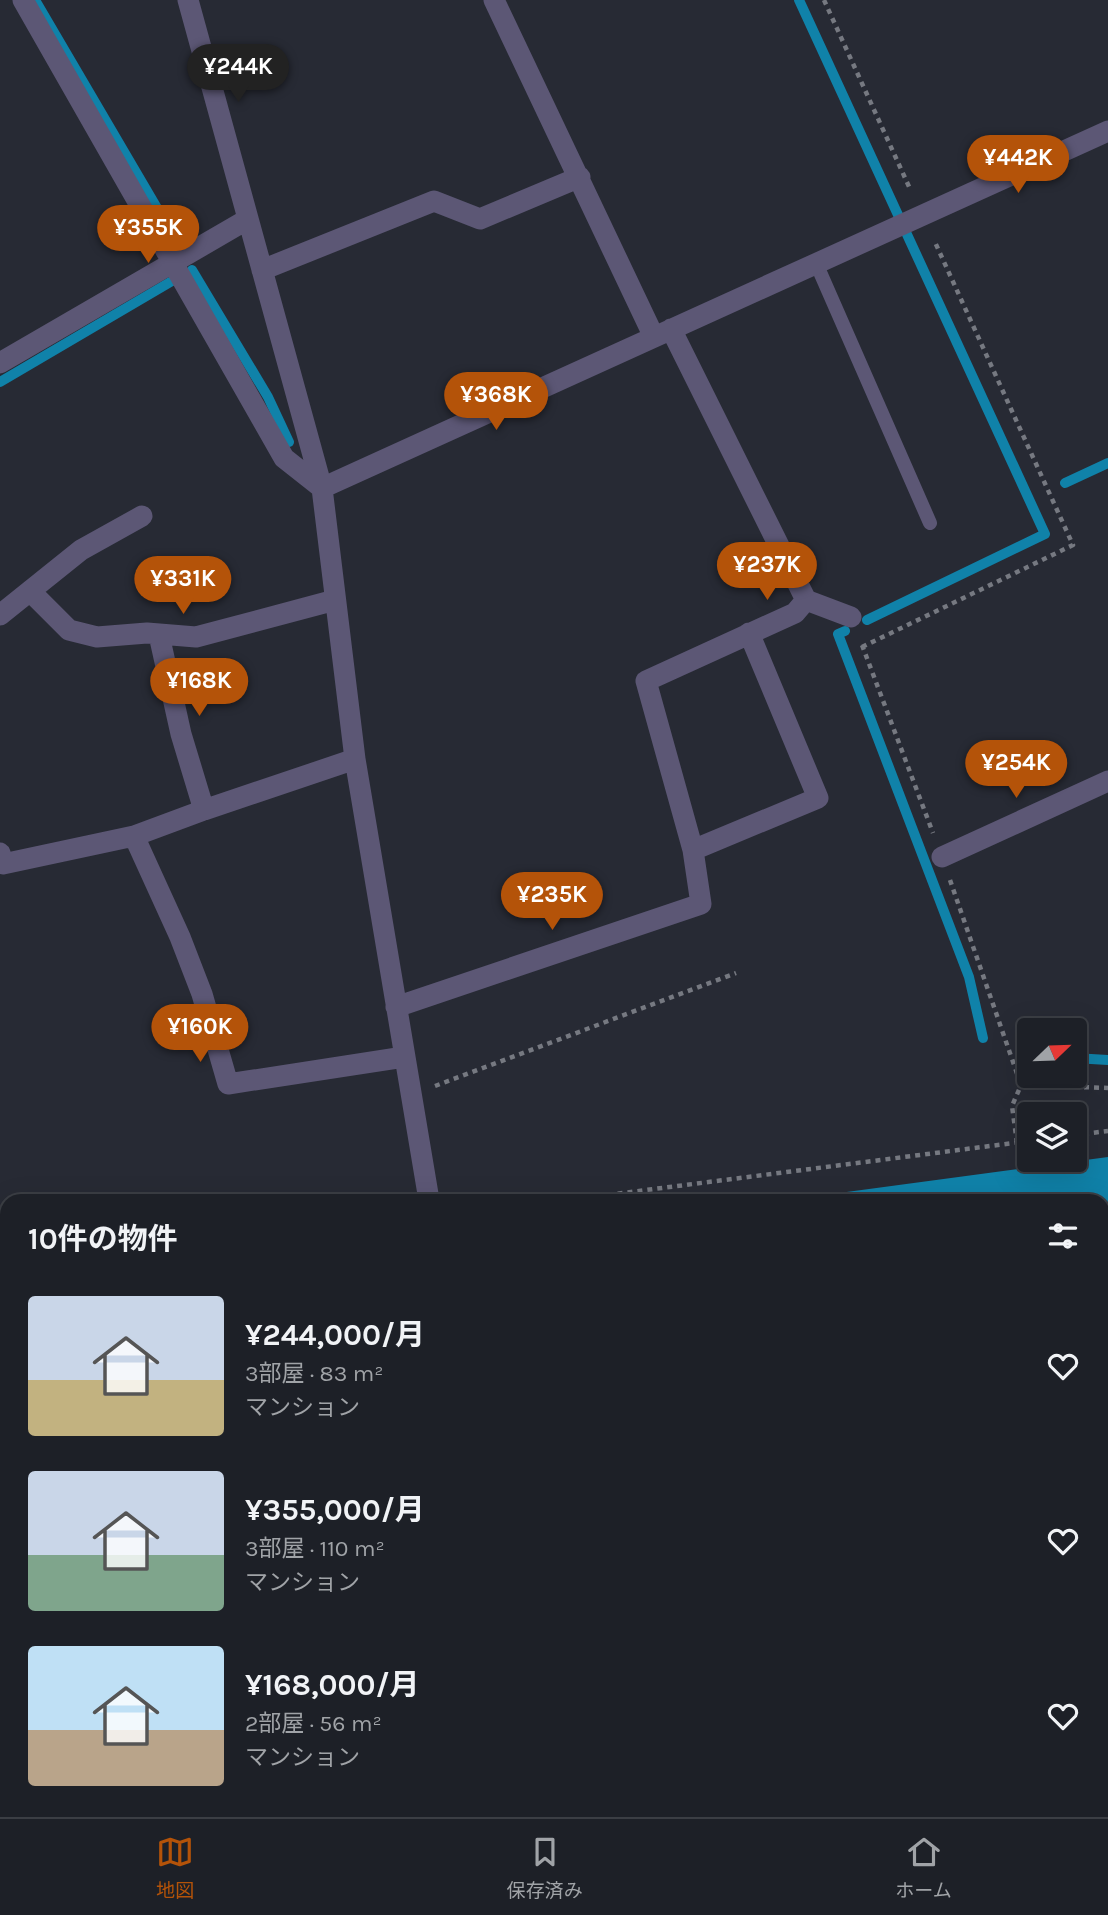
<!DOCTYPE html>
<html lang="ja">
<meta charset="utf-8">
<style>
:root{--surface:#1d2027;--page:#2a2d33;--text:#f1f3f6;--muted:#a0a3a7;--line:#3b3e44;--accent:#b45309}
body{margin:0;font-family:Karla,"Noto Sans JP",sans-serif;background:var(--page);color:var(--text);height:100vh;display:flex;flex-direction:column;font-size:26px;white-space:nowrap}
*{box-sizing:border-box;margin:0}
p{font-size:23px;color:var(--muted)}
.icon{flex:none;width:38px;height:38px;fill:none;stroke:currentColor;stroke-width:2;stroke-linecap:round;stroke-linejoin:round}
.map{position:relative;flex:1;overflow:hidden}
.sheet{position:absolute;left:0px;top:1194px;width:1110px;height:625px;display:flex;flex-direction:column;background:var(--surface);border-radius:21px 21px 0 0;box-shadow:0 7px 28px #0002,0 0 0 2px var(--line)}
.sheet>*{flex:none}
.needle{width:46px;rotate:67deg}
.tools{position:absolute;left:1017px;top:1018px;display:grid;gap:14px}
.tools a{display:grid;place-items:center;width:70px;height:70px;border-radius:7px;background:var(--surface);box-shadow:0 7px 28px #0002,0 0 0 2px var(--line);font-size:35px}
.price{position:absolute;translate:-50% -60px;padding:0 16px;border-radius:24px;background:var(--accent);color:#fff;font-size:23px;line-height:46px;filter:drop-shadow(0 2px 4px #0008)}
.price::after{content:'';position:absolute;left:50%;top:42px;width:21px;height:16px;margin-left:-10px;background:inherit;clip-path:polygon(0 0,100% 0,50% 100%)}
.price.selected{background:#222;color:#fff}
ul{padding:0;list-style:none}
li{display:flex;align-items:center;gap:21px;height:175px;padding:0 28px}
li span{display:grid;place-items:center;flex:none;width:196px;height:140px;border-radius:7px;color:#555}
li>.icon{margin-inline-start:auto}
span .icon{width:84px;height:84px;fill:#fffc;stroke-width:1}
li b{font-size:30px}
h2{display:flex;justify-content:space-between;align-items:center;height:84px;padding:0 28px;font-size:30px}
.menu{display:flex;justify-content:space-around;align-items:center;height:98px;border-top:2px solid var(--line);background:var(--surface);font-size:19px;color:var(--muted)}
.menu a{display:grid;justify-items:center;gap:4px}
.menu .selected{color:var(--accent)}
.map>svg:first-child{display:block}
.built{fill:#2f3443}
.water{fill:#1082a9}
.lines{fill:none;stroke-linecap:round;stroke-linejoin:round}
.stream{stroke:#1082a9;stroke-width:10}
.path{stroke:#767981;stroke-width:4.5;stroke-dasharray:5 5;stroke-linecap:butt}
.service{stroke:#5c5775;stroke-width:14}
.minor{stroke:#5c5775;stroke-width:21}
</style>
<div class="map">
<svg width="1108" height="1817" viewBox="0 0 1108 1817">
<rect width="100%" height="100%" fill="#272a34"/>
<path class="built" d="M1103,1289L1108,1299V1535L1103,1537Z
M0,1543L7,1561V1807L0,1810Z"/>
<path class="water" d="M1108,1157V1218H1103L1102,1200H787Z
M7,1299V1361H0V1300Z
M1108,1535V1617L1103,1619V1537Z"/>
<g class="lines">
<path class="stream" d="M35,0L174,237
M799,0L1045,534L867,620
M192,270L268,397L289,442
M0,382L172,281
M1065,483L1108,463
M845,631L838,634L969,977L983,1038
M1074,1058L1108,1060
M1102,1774L1108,1772
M416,1811L419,1817
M717,1811L719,1817
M997,1814L1005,1811"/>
<path class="path" d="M824,0L911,191
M862,645L933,833
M862,647L1073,545L934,240
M950,880L1021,1085L1108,1088
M435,1086L736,973
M1074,1135L1108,1131
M1017,1143L1012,1106L1021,1085
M568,1200L1029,1141
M1102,1247H1108
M0,1260L7,1262
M0,1272L7,1271
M0,1382H7
M4,1817L19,1811"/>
<path class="service" d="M816,263L930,523"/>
<path class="minor" d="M23,0L284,458L322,488
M188,0L322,488L355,759L429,1200
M494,0L654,337
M262,270L434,201L480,219L580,177
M671,329L806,600L851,617
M0,363L248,219
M322,488L1108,131
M31,592L69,630L97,637L147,633L196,637L335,600
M0,615L81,550L142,516
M749,633L818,798L693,850L646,681L795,613L806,600
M159,635L181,734L204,810
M134,836L180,937L202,994L228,1084L404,1057
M0,853L3,864L134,836L204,810L355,759
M942,857L1108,781
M396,1007L701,904L693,850
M0,1425L7,1424
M0,1488L7,1499
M1102,1751L1108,1749
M126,1811L128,1817
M602,1811L604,1817
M936,1817L950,1811"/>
</g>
</svg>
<div class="tools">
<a><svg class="needle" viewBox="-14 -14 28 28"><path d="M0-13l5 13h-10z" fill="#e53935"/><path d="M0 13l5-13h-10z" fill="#a0a3a7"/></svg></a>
<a><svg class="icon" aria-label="layers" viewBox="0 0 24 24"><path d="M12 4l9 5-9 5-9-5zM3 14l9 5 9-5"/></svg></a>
</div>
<b class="price selected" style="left:238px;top:104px">¥244K</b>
<b class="price" style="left:1018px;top:195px">¥442K</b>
<b class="price" style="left:148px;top:265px">¥355K</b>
<b class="price" style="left:496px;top:432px">¥368K</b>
<b class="price" style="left:767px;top:602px">¥237K</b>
<b class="price" style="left:183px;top:616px">¥331K</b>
<b class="price" style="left:199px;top:718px">¥168K</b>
<b class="price" style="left:1016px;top:800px">¥254K</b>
<b class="price" style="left:552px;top:932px">¥235K</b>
<b class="price" style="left:200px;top:1064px">¥160K</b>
<section class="sheet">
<h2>10件の物件<svg class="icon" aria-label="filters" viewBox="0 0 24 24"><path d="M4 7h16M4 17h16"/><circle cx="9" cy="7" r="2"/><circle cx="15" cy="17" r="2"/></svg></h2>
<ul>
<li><span style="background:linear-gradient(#c9d6e8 60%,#c2b280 0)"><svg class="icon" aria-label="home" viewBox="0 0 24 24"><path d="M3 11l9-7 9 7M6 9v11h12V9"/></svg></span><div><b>¥244,000/月</b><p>3部屋 · 83 m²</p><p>マンション</p></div><svg class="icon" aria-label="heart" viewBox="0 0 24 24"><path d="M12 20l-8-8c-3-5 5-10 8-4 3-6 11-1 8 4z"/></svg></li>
<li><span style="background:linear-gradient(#c9d6e8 60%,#7fa58c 0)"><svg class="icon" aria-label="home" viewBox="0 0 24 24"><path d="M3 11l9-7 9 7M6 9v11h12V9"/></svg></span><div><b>¥355,000/月</b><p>3部屋 · 110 m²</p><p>マンション</p></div><svg class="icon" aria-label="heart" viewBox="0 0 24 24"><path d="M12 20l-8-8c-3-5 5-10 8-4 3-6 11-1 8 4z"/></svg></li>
<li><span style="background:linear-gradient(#bfe0f5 60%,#b9a48a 0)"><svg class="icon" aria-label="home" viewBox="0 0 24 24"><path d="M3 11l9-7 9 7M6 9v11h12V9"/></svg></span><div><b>¥168,000/月</b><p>2部屋 · 56 m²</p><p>マンション</p></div><svg class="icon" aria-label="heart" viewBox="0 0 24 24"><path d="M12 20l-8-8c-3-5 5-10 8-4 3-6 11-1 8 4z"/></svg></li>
</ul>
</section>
</div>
<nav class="menu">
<a class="selected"><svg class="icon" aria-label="map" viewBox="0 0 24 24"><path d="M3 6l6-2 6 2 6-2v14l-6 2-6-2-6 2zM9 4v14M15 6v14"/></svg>地図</a>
<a><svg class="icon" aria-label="saved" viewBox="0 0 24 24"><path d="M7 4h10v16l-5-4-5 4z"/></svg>保存済み</a>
<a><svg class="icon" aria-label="home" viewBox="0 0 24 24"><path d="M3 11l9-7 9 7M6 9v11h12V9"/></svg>ホーム</a>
</nav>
